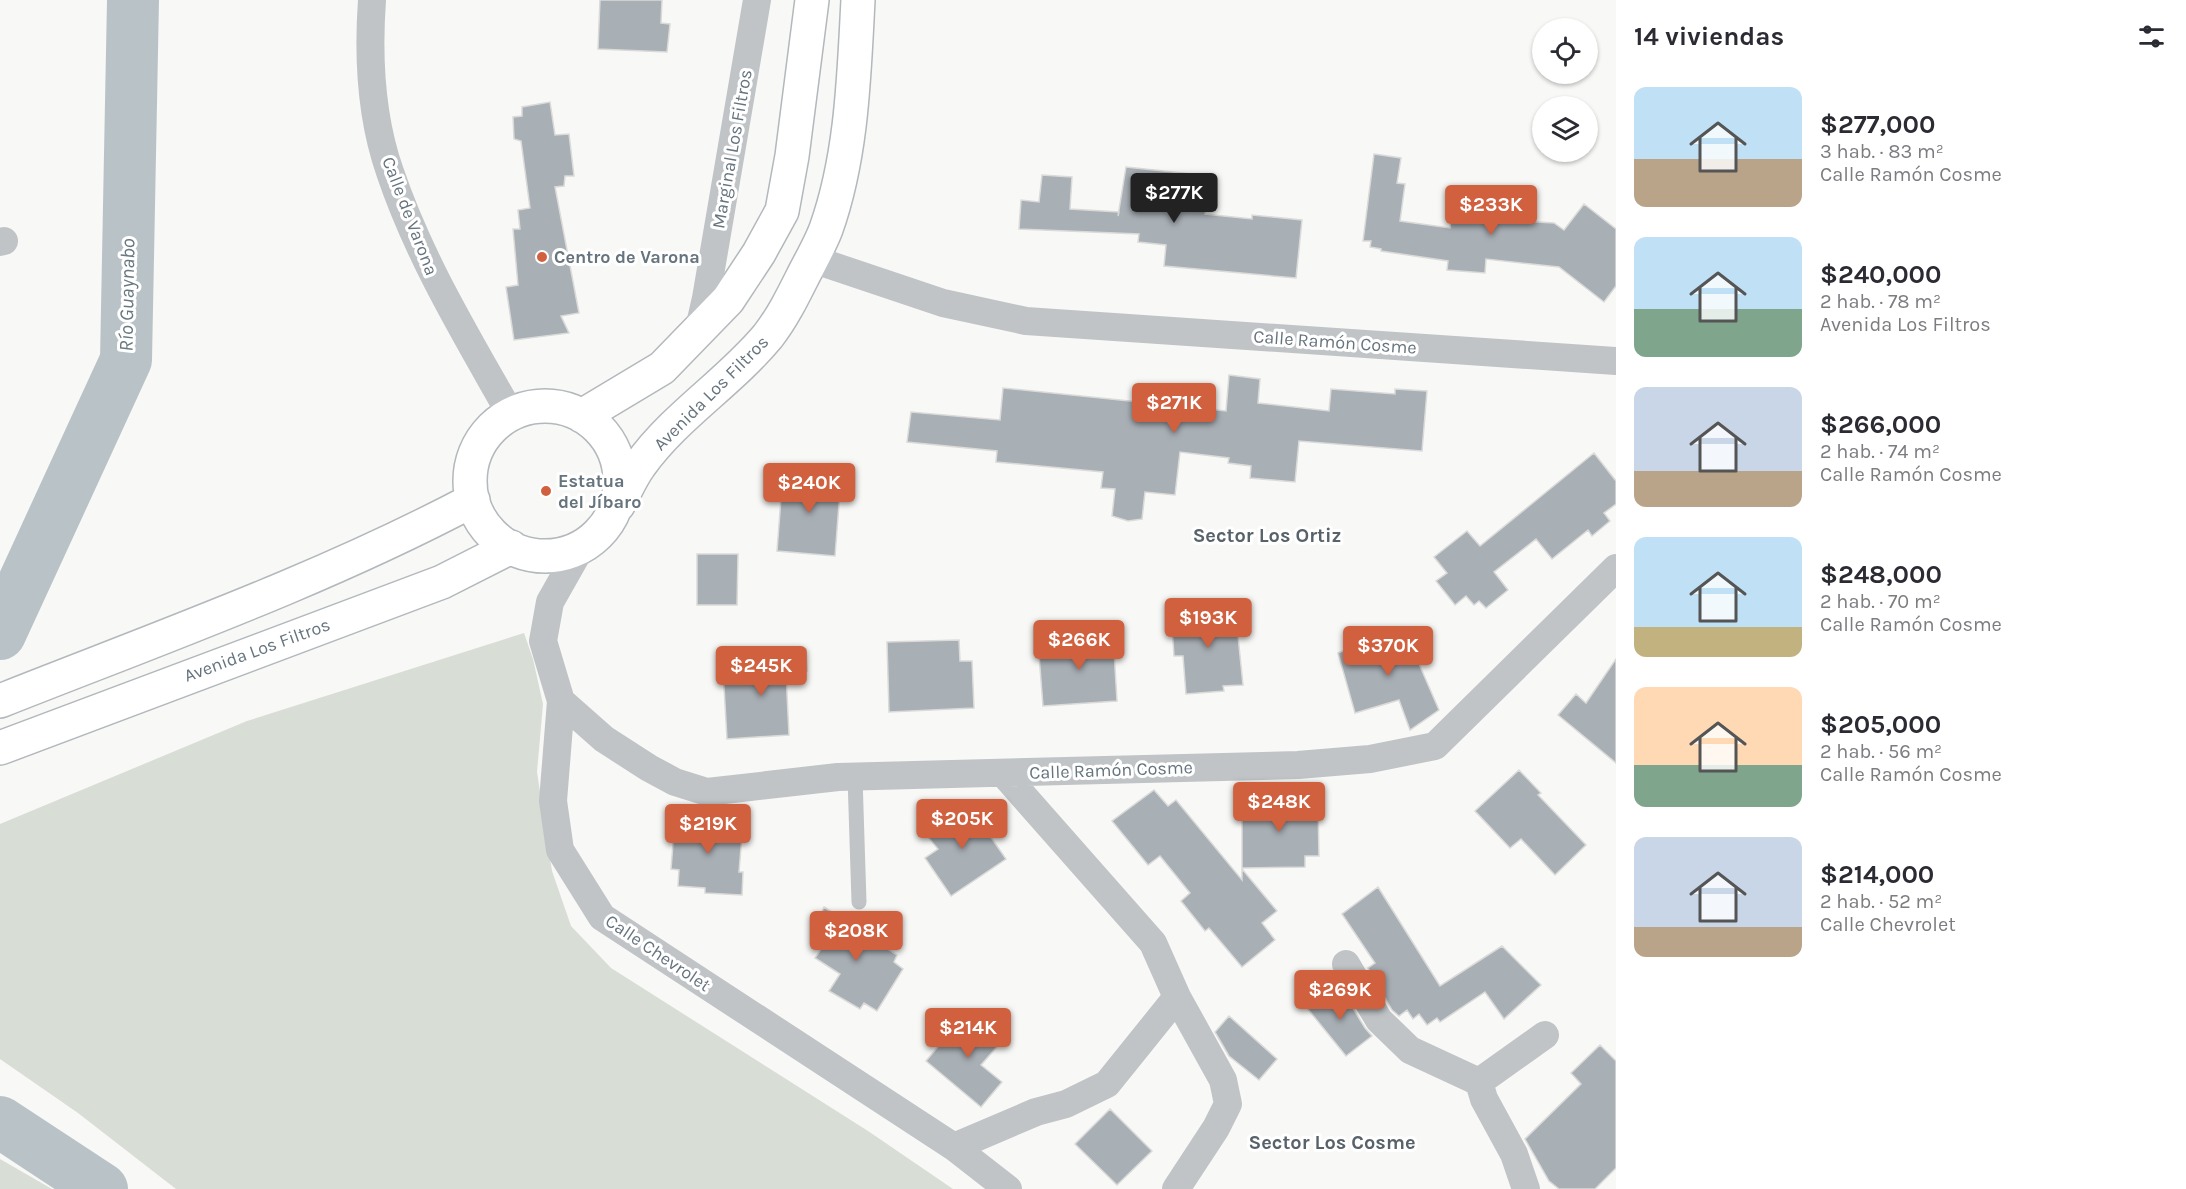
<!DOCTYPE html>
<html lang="es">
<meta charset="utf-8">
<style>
:root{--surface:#fff;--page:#f2f2f3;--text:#2b2b33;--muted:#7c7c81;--accent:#d1603e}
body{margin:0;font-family:Karla,sans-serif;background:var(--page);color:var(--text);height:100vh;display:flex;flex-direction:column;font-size:22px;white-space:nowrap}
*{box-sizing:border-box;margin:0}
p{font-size:20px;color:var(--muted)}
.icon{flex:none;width:33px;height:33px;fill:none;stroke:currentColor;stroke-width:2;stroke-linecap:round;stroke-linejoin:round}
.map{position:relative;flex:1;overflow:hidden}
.side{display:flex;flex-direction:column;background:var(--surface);width:570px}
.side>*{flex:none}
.tools{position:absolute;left:1532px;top:18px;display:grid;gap:12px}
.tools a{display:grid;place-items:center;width:66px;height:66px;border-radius:50%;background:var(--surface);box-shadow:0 2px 4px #0004;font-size:30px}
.price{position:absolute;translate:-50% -51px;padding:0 14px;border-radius:6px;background:var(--accent);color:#fff;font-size:20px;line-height:39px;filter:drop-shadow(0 2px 3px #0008)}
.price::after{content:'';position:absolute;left:50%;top:36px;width:18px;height:14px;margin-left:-9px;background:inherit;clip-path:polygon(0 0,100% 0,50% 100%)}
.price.current{background:#222;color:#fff}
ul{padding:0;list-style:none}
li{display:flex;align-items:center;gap:18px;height:150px;padding:0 18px}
li span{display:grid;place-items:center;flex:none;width:168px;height:120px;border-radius:12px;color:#555}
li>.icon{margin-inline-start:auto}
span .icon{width:72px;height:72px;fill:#fffc;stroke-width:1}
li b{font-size:26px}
h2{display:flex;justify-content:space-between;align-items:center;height:72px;padding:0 18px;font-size:26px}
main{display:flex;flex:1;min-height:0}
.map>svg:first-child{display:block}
.green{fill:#d8ddd6}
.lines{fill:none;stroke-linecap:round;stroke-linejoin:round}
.river{stroke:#b9c3c7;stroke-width:52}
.building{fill:#a8afb5;stroke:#dadad9;stroke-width:1.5}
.secondary-casing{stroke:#b3b8bc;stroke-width:36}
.lane{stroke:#c0c4c7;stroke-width:15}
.street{stroke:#c0c4c7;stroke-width:28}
.secondary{stroke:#fff;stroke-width:33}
.poi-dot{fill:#d1603e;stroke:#fff;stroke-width:2}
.labels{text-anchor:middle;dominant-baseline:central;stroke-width:6;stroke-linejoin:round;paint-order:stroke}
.street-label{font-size:18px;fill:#66747e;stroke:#fff}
.poi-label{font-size:18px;font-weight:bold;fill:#66747e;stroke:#fff;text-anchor:start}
.water-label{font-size:20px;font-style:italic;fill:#67787f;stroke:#fff}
.neighbourhood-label{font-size:20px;font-weight:bold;fill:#58626a;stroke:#fff}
</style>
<main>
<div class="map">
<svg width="1616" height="1189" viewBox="0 0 1616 1189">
<rect width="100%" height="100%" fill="#f8f8f6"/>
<path class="green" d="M524,633L533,659L543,704L537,772L552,871L571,926L611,968L868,1131L953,1189H176L78,1113L0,1059V824L247,721Z
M0,1159L52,1189H0Z"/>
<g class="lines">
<path class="river" d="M0,634L126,360L133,0
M0,1122L102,1189"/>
</g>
<path class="building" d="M600,0H662L661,23L670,24L667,52L598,49Z
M550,102L555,135L569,134L574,176H565L564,186L555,187L579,313L561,316L569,333L514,340L506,287L518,285L513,229H520L518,210L530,208L521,141L514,139L513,117L522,116V107Z
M1374,154L1401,158L1397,183L1405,184L1400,221L1450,228L1452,205L1491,208L1490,219L1554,223L1564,230L1584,204L1616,229V286L1604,302L1559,267L1486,259L1485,273L1447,270L1448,261L1381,251V249L1370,247L1371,241H1363Z
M1126,167L1191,174L1190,181L1208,183L1205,214L1252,219V215L1302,220L1296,278L1164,266L1166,245L1138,242L1139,234L1019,229L1021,200L1039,202L1042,175L1072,177L1070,209L1119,212L1118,216Z
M1229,375L1260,379L1258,403L1329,411L1331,389L1395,394V389L1427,391L1422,451L1299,441L1295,482L1250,478L1251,466L1228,463L1229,458L1180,452L1175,495L1145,492L1142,519L1128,521L1112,516L1115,489L1101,488L1103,472L996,462L997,451L907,442L911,412L1000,420L1003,388L1226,411Z
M1594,453L1616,481V504L1604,513L1610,521L1592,536L1588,530L1552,559L1536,539L1494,572L1508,590L1486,608L1479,601L1474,605L1466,596L1455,605L1436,581L1447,573L1434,557L1467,531L1480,546Z
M783,472L841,478L835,556L777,551Z
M697,554H738L737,605H697Z
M1235,607L1243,685L1223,686L1224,691L1186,694L1183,656H1174L1171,612Z
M1403,627L1439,710L1410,730L1399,700L1355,713L1338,653Z
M1113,634L1117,701L1043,706L1039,655L1054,654L1053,638Z
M959,640L960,661H972L974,708L889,712L887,642Z
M806,649L807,671L786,673L789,735L727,739L723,669L776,666V651Z
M1616,659V763L1558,715L1576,694L1586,703Z
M1519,770L1541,793L1538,795L1586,845L1555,875L1521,839L1510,848L1475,811Z
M1154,790L1168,806L1176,800L1242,880V869L1277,911L1262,923L1275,940L1242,967L1209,928L1205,931L1181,901L1190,893L1160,856L1148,865L1112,821Z
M1302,796V807L1318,806L1319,856H1305V867L1242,868V808H1260L1259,798Z
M968,804L1006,859L951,896L925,858L938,849L923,831Z
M675,818L743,823L739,872H743L742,895L705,893V888L678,886L679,870L671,869Z
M1378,887L1440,986L1502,946L1541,985L1504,1019L1485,992L1440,1022L1437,1018L1427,1025L1419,1014L1413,1019L1407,1010L1399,1016L1392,1010L1368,968L1375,963L1342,914Z
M824,907L897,955L894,962L903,969L877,1011L864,1003L860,1009L829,991L840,974L815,958L824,945L812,934Z
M1340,987L1365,1028L1372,1036L1346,1056L1307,1008Z
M967,1012L1002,1041L981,1065L1002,1082L981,1107L926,1061Z
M1229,1016L1277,1059L1259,1080L1229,1056L1215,1032Z
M1600,1045L1616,1061V1168L1595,1189H1559L1549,1181L1525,1139L1581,1084L1571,1073Z
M1110,1109L1152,1151L1117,1185L1075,1144Z"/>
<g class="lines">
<defs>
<path id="secondary" d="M470 481a75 75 0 1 1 150 0a75 75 0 1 1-150 0Z
M582,416L662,368L728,300L759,253L782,211L792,156L812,0
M618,505C625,492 631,477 640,465C675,416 729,383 768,336C782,318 792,298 802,278C810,262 820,245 826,229C852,156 854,76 858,0
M0,701C159,638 322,580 473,500
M0,748L442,582L511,547"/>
</defs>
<use href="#secondary" class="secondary-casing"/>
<path class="lane" d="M855,777L859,902"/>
<path class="street" d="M372,0C368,56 371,118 390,172C419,258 466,335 510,413
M0,242L4,241
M812,259L943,303L1026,321L1616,361
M698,333L706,298L757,0
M580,549L550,602L543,641L561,701L553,801L560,850L602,917L954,1147L1008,1189
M561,701L604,739L649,768L675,782L707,792L838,777L1298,765L1370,759L1435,746L1616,568
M1003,773L1153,943L1177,997L1223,1080L1228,1104L1216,1128L1176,1189
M1346,964L1379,1020L1410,1050L1479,1082
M954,1147L1036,1112L1066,1104L1107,1084L1177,997
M1526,1189L1514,1154L1484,1099L1479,1082L1545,1035"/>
<use href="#secondary" class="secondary"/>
</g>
<g class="poi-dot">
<circle cx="542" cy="257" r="6"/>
<circle cx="546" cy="491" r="6"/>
</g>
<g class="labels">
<g class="street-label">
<text transform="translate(732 149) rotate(-80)">Marginal Los Filtros</text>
<text transform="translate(410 216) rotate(69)">Calle de Varona</text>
<text transform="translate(1335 342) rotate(4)">Calle Ramón Cosme</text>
<text transform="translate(711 393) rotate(-45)">Avenida Los Filtros</text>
<text transform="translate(257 650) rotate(-20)">Avenida Los Filtros</text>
<text transform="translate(1111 770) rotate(-2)">Calle Ramón Cosme</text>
<text transform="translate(658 953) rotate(34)">Calle Chevrolet</text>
</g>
<g class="poi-label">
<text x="554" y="257">Centro de Varona</text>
<text x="558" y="481">Estatua<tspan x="558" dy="21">del Jíbaro</tspan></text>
</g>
<g class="water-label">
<text transform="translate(127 295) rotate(-89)">Río Guaynabo</text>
</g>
<g class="neighbourhood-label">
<text x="1267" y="535">Sector Los Ortiz</text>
<text x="1332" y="1142">Sector Los Cosme</text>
</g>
</g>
</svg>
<div class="tools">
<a><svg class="icon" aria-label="locate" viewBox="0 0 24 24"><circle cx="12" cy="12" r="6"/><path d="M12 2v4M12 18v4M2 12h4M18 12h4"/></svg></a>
<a><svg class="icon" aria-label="layers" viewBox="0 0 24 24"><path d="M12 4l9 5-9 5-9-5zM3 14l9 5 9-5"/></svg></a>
</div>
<b class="price current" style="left:1174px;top:224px">$277K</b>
<b class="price" style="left:1491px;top:236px">$233K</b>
<b class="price" style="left:1174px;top:434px">$271K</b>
<b class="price" style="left:809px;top:514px">$240K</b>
<b class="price" style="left:1208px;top:649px">$193K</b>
<b class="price" style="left:1079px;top:671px">$266K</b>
<b class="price" style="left:1388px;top:677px">$370K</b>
<b class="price" style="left:761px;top:697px">$245K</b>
<b class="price" style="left:1279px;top:833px">$248K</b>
<b class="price" style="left:962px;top:850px">$205K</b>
<b class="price" style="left:708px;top:855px">$219K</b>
<b class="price" style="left:856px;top:962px">$208K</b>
<b class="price" style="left:1340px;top:1021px">$269K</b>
<b class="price" style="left:968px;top:1059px">$214K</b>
</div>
<section class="side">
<h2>14 viviendas<svg class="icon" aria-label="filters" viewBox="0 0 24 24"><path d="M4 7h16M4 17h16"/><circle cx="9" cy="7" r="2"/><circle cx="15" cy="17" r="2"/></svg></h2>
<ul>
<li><span style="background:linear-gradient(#bfe0f5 60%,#b9a48a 0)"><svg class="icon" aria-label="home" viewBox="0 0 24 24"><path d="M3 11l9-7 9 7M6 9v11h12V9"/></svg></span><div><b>$277,000</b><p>3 hab. · 83 m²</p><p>Calle Ramón Cosme</p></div></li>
<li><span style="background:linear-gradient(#bfe0f5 60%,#7fa58c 0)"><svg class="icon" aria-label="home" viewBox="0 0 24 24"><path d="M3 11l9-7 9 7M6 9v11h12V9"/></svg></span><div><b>$240,000</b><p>2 hab. · 78 m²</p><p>Avenida Los Filtros</p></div></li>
<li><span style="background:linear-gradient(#c9d6e8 70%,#b9a48a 0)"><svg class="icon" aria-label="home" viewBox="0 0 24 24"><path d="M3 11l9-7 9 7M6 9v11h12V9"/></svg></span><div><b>$266,000</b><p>2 hab. · 74 m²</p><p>Calle Ramón Cosme</p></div></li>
<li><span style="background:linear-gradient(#bfe0f5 75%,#c2b280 0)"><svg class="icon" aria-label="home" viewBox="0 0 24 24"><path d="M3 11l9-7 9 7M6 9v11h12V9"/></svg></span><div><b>$248,000</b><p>2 hab. · 70 m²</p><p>Calle Ramón Cosme</p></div></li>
<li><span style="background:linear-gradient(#ffd9b3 65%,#7fa58c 0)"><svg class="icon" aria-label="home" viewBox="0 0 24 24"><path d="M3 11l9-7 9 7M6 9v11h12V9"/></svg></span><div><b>$205,000</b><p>2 hab. · 56 m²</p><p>Calle Ramón Cosme</p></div></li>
<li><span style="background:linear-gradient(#c9d6e8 75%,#b9a48a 0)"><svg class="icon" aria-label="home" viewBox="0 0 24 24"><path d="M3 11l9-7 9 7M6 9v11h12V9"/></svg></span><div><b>$214,000</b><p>2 hab. · 52 m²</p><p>Calle Chevrolet</p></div></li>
</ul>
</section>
</main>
